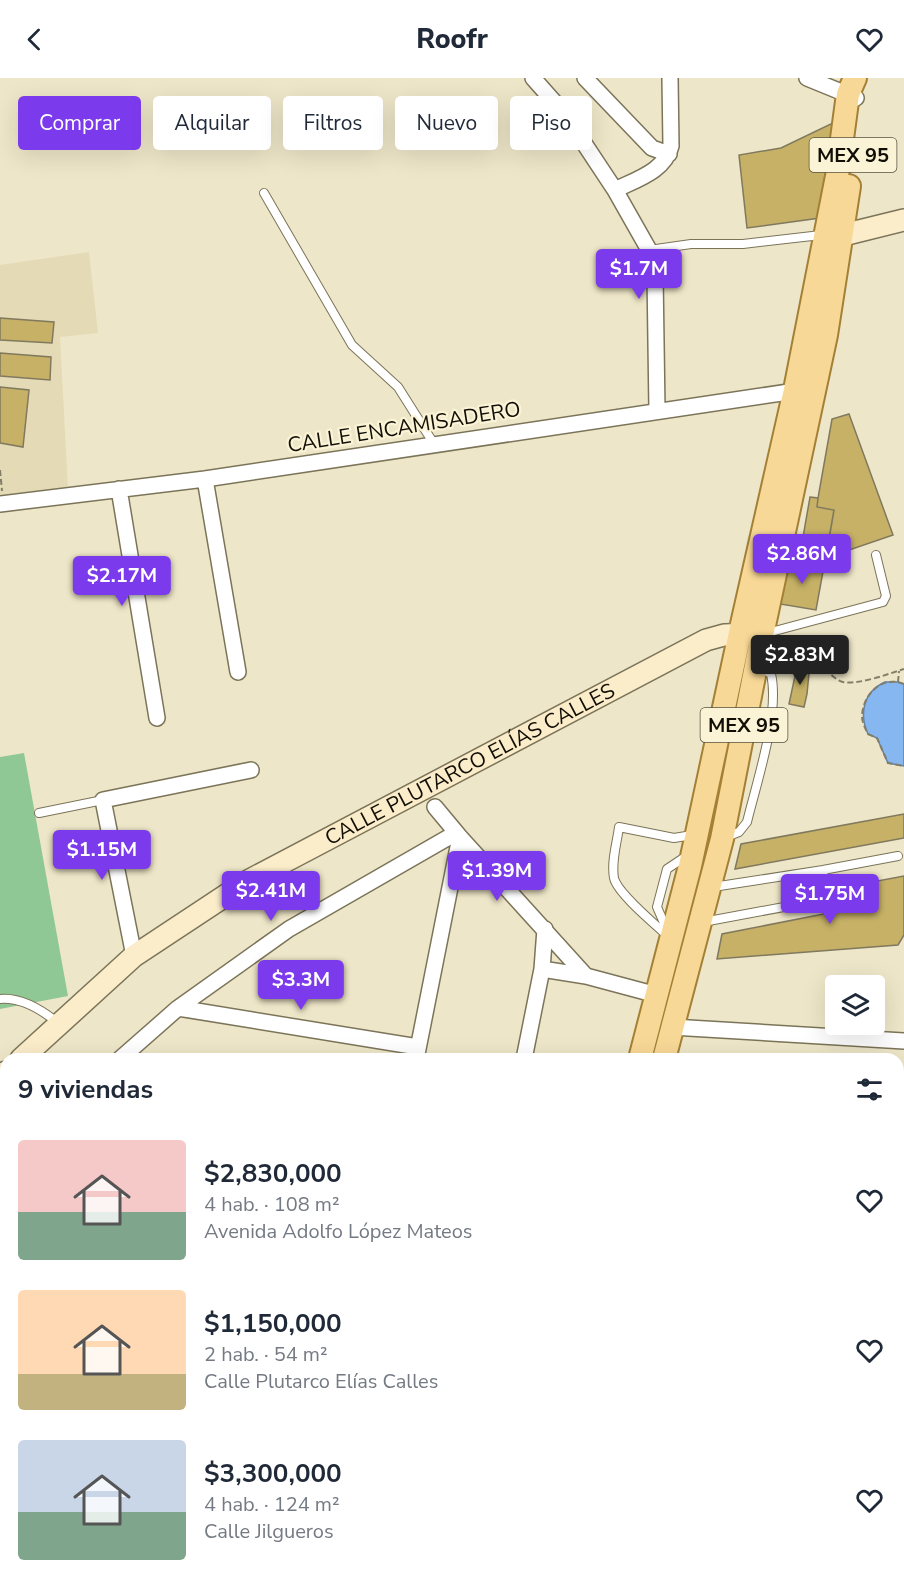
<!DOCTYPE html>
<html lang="es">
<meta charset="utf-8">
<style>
:root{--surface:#fff;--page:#f2f2f3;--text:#1f2937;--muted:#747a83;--accent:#7c3aed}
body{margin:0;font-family:"Nunito Sans",sans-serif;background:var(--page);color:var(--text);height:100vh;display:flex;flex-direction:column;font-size:22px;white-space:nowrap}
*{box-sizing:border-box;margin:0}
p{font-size:20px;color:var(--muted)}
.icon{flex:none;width:33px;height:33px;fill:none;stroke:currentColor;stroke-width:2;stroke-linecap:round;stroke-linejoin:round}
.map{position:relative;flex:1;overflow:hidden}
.side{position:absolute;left:0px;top:975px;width:904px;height:534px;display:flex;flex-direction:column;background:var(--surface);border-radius:18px 18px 0 0;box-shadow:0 6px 24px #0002}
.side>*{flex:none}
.hud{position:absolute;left:18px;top:18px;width:600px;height:54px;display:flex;gap:12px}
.buttons{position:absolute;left:825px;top:897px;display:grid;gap:12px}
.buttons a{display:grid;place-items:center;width:60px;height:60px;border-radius:6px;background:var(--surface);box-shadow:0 6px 24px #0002;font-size:30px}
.price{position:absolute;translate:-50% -51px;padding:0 14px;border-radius:6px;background:var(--accent);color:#fff;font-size:20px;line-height:39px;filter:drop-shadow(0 2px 3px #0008)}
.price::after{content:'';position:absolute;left:50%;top:36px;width:18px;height:14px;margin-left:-9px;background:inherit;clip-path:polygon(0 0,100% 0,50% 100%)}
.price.on{background:#222;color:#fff}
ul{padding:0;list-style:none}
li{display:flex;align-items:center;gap:18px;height:150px;padding:0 18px}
li span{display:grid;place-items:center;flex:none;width:168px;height:120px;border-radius:6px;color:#555}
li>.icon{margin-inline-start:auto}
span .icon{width:72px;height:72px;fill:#fffc;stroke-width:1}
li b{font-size:26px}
h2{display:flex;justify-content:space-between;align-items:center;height:72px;padding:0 18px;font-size:26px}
.tag{padding:0 21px;border-radius:6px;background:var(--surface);box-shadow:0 6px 24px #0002;font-size:21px;line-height:54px}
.tag.on{background:var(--accent);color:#fff}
header{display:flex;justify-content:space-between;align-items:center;height:78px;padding:0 18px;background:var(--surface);font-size:27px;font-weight:800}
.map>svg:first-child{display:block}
.built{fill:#e4dab5}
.green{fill:#8fc894}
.water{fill:#86b7f1;stroke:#6384aa;stroke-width:1.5}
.building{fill:#c6b166;stroke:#80795e;stroke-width:1.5}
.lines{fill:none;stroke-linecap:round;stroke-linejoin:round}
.lane-casing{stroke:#7b7459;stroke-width:10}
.street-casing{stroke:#7b7459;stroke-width:18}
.secondary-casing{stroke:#7b7459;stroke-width:24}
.primary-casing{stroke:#a48036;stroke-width:26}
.path{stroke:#837e6a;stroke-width:2;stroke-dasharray:6 3;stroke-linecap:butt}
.lane{stroke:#fff;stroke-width:8}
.street{stroke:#fff;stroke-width:15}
.secondary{stroke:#fbecca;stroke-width:21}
.primary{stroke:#f8d896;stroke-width:22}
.labels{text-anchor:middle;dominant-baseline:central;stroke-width:4.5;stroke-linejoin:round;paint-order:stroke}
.shield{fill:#fbf3d5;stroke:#565343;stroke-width:1.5}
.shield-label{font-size:20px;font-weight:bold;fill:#100e05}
.street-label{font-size:21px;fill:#100e05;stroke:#fbf3d5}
</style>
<header><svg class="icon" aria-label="back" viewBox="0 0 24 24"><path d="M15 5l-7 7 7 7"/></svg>Roofr<svg class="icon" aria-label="heart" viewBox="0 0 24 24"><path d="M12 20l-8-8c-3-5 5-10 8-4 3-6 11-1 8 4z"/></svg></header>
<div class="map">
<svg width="904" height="1509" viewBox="0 0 904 1509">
<rect width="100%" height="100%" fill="#eee6c8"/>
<path class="built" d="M89,174L98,255L60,259L68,412L0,419V187Z
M898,1062H904V1177L898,1176Z"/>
<path class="green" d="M24,675L68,918L0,931V679Z"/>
<path class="water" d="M885,604H898L904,606V688L888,685L877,660L868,656C859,636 863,614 885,604Z"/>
<path class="building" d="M839,42L820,140L747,150L739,77L781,70Z
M0,240L54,244L52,265L0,262Z
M0,275L51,279L50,302L0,298Z
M0,309L29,312L23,369L0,365Z
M849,336L893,457L826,480L834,432L817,429L818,420L832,341Z
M810,419L818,420L817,429L834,432L824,488L799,482Z
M788,481L824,488L816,532L780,526Z
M803,585H807L809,595L807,616L804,629L789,626L795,598L794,591L802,588Z
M904,736V760L735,791L741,766Z
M904,798V857L898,867L717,881L722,856L839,833L835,811Z"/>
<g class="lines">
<defs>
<path id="lane" d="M264,115L352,267L398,309L434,366
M649,172L691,166H743L821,157
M767,555L883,524L886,518L876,477
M39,735L103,722
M726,759L739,754L747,744C757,703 780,635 771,596L759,589
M713,809L823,792L898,778
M703,844L827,821L823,792
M667,852L657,829L667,791L688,777
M669,859C656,847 617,815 614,800C611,783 617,765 619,749L674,760L692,757
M0,921C21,919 42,932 58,945"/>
<path id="street" d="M533,0L564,35L615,112L649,172L655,196L657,333
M585,0L652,70L669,76
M807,0L856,20
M615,112C637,101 665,93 671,68L670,0
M205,401L238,594
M119,411L157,640
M0,426L205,401L802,312
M435,729L460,759L586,898
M134,878L103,722L251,692
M542,891L586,898L657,917
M178,930L418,969
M672,949L904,963
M120,981L178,930L289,851L456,755
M416,981L460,759
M524,981L542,891L545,851
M898,1049L904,1050
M0,1091L6,1086
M0,1113L6,1114
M898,1175H904
M0,1209L6,1210
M898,1247L904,1248
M167,1503L168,1509"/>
<g id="secondary">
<path d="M826,157H843L904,142"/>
<path id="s1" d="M21,981L134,878L246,804L706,562L724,557L755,556"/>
<path d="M0,1000L6,994"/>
</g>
<path id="primary" d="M640,981L690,788L740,555L795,312L837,98L848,16L855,0
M664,981L722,761L762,557L826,257L849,108
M535,1509L536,1503
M560,1509L561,1503"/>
</defs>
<use href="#lane" class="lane-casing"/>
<use href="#street" class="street-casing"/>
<use href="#secondary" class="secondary-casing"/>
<use href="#primary" class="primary-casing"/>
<path class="path" d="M0,392L2,413
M773,585C787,584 803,580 816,585C826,589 832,601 843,604C859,607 888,596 904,591
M898,604L899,593
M904,606C882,597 863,616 862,638C862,644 865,650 868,656L877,660L888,685L904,688"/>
<use href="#lane" class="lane"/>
<use href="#street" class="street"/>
<use href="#secondary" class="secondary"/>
<use href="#primary" class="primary"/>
</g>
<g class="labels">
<g class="shield">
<rect x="809.5" y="60" width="87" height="34" rx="4.5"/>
<rect x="700.5" y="630" width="87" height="34" rx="4.5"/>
</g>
<g class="shield-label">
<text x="853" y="77">MEX 95</text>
<text x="744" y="647">MEX 95</text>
</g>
<g class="street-label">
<text transform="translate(404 349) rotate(-9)">CALLE ENCAMISADERO</text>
<text stroke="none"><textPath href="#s1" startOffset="540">CALLE PLUTARCO ELÍAS CALLES</textPath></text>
</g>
</g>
</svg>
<div class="buttons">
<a><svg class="icon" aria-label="layers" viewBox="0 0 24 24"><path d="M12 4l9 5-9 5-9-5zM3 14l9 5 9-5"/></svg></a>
</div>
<b class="price" style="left:639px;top:222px">$1.7M</b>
<b class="price" style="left:802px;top:507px">$2.86M</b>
<b class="price" style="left:122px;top:529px">$2.17M</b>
<b class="price on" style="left:800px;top:608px">$2.83M</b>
<b class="price" style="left:102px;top:803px">$1.15M</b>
<b class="price" style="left:497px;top:824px">$1.39M</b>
<b class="price" style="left:271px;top:844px">$2.41M</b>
<b class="price" style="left:830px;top:847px">$1.75M</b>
<b class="price" style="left:301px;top:933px">$3.3M</b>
<div class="hud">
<a class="tag on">Comprar</a>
<a class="tag">Alquilar</a>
<a class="tag">Filtros</a>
<a class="tag">Nuevo</a>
<a class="tag">Piso</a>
</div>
<section class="side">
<h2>9 viviendas<svg class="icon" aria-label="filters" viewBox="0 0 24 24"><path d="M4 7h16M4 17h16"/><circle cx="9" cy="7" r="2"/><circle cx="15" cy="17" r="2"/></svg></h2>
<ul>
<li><span style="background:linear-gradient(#f6c9c9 60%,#7fa58c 0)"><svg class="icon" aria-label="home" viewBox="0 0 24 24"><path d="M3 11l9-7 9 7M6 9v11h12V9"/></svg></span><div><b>$2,830,000</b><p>4 hab. · 108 m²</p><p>Avenida Adolfo López Mateos</p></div><svg class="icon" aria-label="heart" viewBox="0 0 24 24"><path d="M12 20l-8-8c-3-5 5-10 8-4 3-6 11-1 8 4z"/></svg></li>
<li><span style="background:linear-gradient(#ffd9b3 70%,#c2b280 0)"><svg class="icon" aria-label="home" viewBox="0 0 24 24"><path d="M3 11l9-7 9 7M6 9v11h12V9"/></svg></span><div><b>$1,150,000</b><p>2 hab. · 54 m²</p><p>Calle Plutarco Elías Calles</p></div><svg class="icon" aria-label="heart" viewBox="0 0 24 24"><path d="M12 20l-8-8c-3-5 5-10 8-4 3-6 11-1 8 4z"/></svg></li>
<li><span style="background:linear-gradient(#c9d6e8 60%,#7fa58c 0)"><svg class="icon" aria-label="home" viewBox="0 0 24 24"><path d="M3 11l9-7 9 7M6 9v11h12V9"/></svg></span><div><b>$3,300,000</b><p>4 hab. · 124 m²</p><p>Calle Jilgueros</p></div><svg class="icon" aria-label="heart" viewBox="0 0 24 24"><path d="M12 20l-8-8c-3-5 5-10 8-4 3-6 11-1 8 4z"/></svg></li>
</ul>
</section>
</div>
